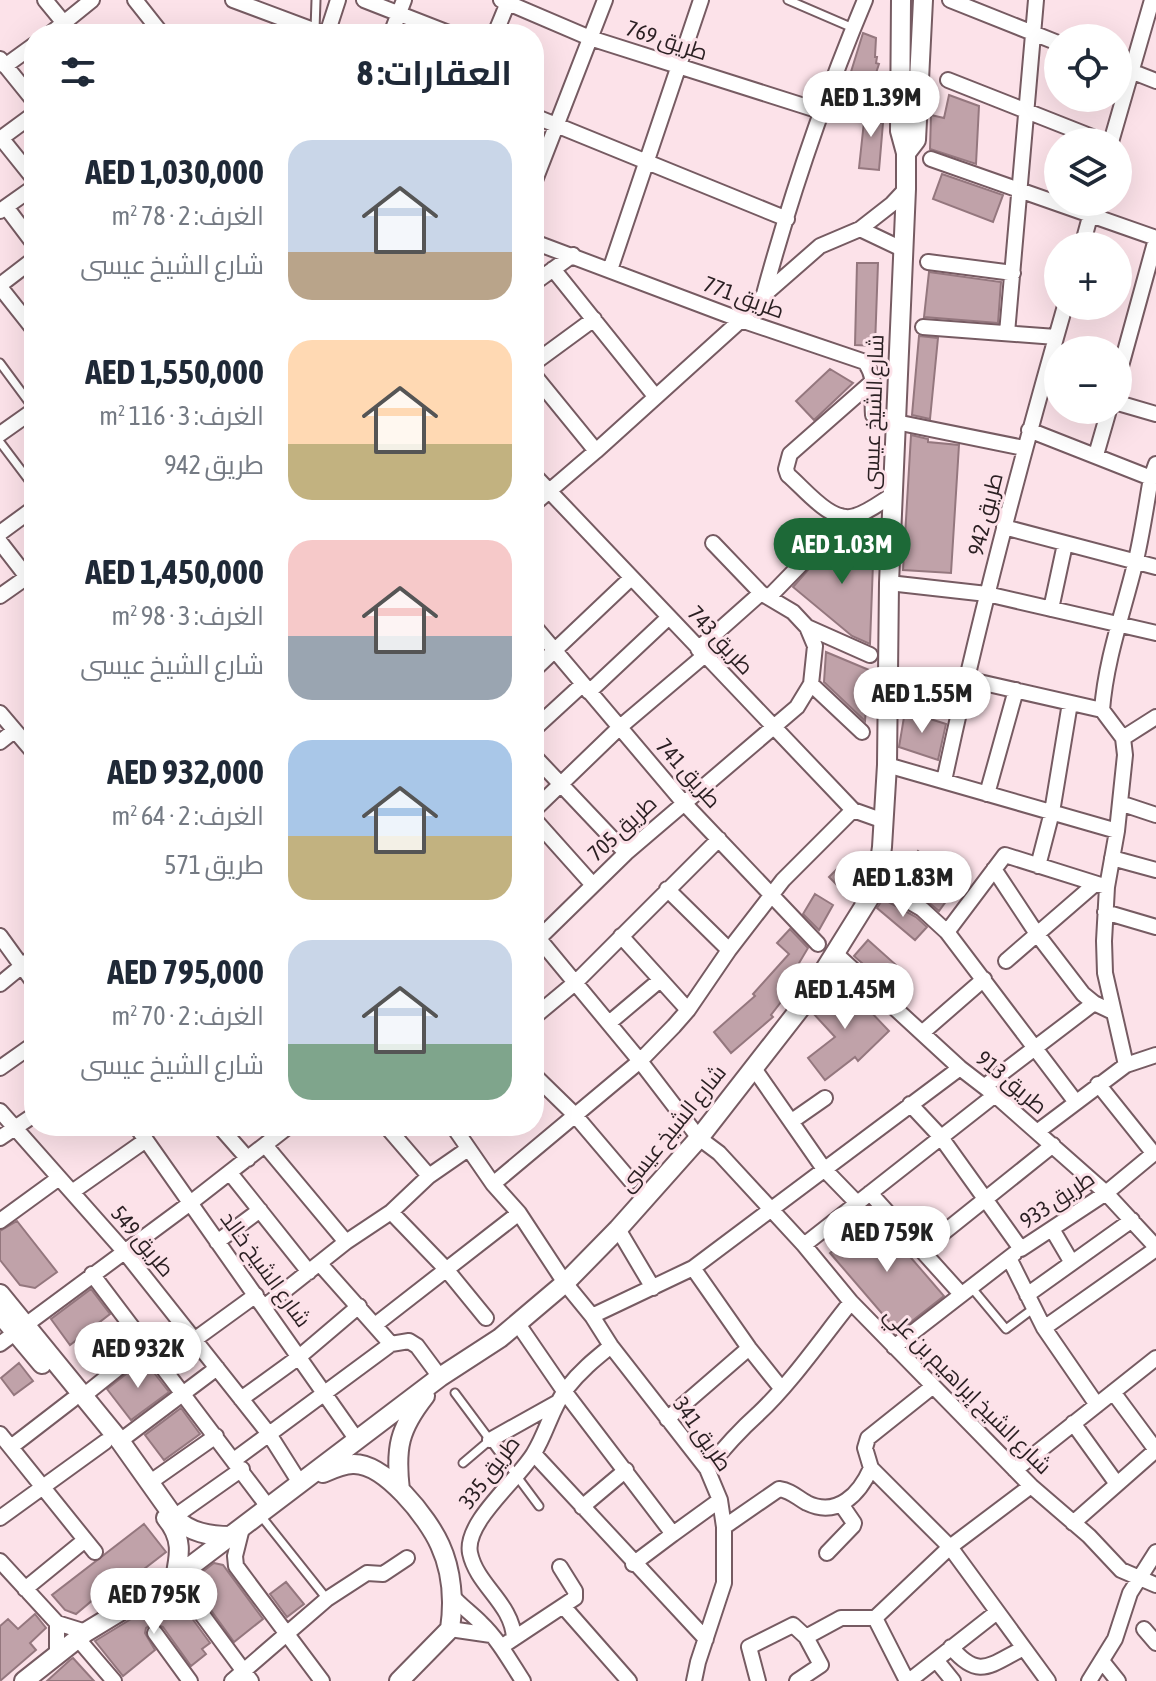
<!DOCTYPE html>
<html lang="ar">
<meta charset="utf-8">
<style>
:root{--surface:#fff;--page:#f6f6f7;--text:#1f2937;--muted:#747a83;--accent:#1d6937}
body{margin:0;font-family:"Asap Condensed",Cairo,sans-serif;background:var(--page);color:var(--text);direction:rtl;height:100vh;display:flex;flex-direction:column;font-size:30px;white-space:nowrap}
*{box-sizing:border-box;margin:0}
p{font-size:26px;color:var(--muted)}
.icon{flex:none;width:44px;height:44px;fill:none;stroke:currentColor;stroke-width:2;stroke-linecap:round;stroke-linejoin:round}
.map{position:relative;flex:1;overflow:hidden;direction:ltr}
.side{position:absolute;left:24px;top:24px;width:520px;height:1112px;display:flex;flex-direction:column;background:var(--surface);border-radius:32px;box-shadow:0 8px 32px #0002;direction:rtl}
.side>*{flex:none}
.buttons{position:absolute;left:1044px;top:24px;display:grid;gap:16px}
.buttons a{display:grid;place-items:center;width:88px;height:88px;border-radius:50%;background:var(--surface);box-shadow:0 8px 32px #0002;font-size:40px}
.price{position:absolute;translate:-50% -68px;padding:0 18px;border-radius:28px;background:#fff;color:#222;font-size:26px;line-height:52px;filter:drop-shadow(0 2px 4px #0008)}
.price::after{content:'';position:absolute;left:50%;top:48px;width:24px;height:18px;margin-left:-12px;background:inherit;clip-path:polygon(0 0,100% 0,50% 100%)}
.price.selected{background:var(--accent);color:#fff}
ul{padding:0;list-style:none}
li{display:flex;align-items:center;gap:24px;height:200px;padding:0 32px}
li span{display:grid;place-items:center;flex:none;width:224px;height:160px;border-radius:24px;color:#555}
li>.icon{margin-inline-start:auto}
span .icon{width:96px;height:96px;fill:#fffc;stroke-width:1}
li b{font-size:34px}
h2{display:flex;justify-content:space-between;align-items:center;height:96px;padding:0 32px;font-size:34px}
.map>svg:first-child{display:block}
.building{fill:#c0a2a9;stroke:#94777e;stroke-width:2}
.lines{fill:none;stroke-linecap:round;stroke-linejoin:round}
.service-casing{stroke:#765b62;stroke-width:11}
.minor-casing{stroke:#765b62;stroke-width:18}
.tertiary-casing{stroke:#765b62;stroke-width:22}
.service{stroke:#fff;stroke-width:7}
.minor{stroke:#fff;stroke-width:14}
.tertiary{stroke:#fff;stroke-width:18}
.labels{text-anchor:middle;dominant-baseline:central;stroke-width:6;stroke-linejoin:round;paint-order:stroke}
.street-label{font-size:22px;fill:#2a1f22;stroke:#fce2e9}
</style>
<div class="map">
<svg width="1156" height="1681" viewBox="0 0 1156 1681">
<rect width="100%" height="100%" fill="#fce2e9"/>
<path class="building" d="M863,33L876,38L875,57H877L876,63L879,64L873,82L850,75Z
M949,95L979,106L976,164L930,149L931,115L944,118Z
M866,103L878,106L879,122L883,123L879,170L859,168Z
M942,174L1003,195L993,222L933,199Z
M857,263H878L875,346L855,345Z
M929,272L1001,282L998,323L924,317Z
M919,336L938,338L930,419L912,415Z
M830,369L853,383L814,420L796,401Z
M911,435L928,439V442L959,445L951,573L903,570Z
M843,530L873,563L870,644L852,636L793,587Z
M826,652L869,670L865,721L824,682Z
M905,711L946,724L938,760L899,747Z
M918,851L960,882L939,911L927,901L896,883Z
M843,863L855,875L841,889L829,877Z
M815,894L833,905L819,930L803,914Z
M883,899L916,917L927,927L915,940L877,908Z
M790,929L808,948L789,980L794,985L771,1015L773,1017L731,1053L714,1032L755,996L753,994L789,954L777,943Z
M868,940L896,965L882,981L854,956Z
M835,986L849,989L889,1031L858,1061L855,1057L825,1080L808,1058L835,1037L812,1012Z
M874,1215L944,1296L898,1332L830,1253Z
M17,1221L57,1272L35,1288L20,1285L0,1260V1231Z
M91,1289L110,1314L70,1345L51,1319Z
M144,1360L169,1392L131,1420L107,1389Z
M19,1363L33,1381L14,1395L1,1378Z
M181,1408L200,1434L164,1460L145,1435Z
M144,1524L166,1552L118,1589L113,1583L76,1614L65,1610L52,1595Z
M214,1563L223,1565L263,1619L234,1642L192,1584L193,1579Z
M286,1582L304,1604L287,1617L270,1594Z
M171,1595H175L210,1643L202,1649L206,1654L191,1666L163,1627L153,1623L146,1628L145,1633L155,1650L123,1676L95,1641L136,1616L138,1618Z
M35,1614L46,1628L30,1643L36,1650L0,1681V1626L8,1619L18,1629Z
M73,1658L94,1681H47L70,1660Z"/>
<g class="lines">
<defs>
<path id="service" d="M788,0L853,28
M315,30L316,0
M0,363L34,409
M0,442L34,487
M971,1287L1006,1329L1034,1308
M455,1393L539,1506
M463,1463L490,1440
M261,1516L327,1599"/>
<path id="minor" d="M45,0L73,34
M135,0L162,34
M233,0L324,34
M364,0L451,34
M501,0L590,38L823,112
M950,0L1058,43
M50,34L92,0
M327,34L338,0
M391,34L404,0
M495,34L509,0
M0,59L34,101
M5,66L34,45
M1118,66L1156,81
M948,80L1105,142
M534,116L787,219
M1,138L34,179
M0,139L34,114
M1111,142L1152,0
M931,159L1156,238
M534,183L605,0
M6,207L34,244
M0,211L34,187
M860,229L902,249
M534,242L741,320L865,362C878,381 871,394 873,415L876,418L1024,448
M1082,246L1094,202
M928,262L1013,273
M553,269L655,396
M610,270L701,0
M534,283L573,255
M0,285L34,259
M0,287L34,330
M764,294C791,195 825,95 865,0
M923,327L1056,337
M1007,333L1036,0
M534,363L594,319
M534,375L596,451
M1118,377L1156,239
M873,381L790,454L786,469L788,475C805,489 831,524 855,516C869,512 882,501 894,494
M1118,403L1156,414
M1029,430L1151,478
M0,434L34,410
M1096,455L1109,410
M534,475L853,810L884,821
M534,504L596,451L741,320L764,295L820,246L860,229L892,204L906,189
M1004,527L1156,567
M0,533L34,508
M0,542L34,586
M713,543L761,593L793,612L807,627L815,646L811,684L862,732
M889,583L987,594L1156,633
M0,596L27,577
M769,597L810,555L841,516
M1051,609L1065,544
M534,626L683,802L818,944
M807,627L870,655
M698,649L761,593
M534,670L631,578
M966,679L1102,710
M589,692L669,617
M1102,710C1106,659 1123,613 1135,564C1142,536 1146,506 1151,478L1156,464
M0,713L34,753
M534,729L583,684
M1123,738L1156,717
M0,742L14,731
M534,756L626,853
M887,765L1117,831
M944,781C978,621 1020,463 1065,306
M987,794L1016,690
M1120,803L1156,815
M534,810L620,727L705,655
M534,819L593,885
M1112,858L1156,870
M1038,866L1052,812L1070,703
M994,869L1037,934L1083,994L1094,1003L1113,1012
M877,883L922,909L947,932L1075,1101
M667,889L729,950
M1105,912L1156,927
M947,932L1005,855L1107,887
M534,933L640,1061L699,1138L719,1153L804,1245L851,1302L1031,1486L1089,1536L1121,1570L1156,1585
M0,936L34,983
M621,936L688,1010
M534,943L626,853L797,707L811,684
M836,954L960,1068L995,1095L1106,1193L1156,1247
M1006,961L1095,884
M0,984L34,956
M534,1017L576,982L719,839
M609,1023L660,980
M922,1033L984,979
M1126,1065L1156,1055
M753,1067L824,1169L857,1203
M0,1068L34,1044
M534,1075L574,1114L631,1181
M985,1086L1094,1003
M910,1104L940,1136L1021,1249L1106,1193L1152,1155L1150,1149L1098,1084
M0,1111L124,1251L269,1434L300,1483
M792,1121L825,1098
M136,1126L357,1440
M219,1126L248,1159
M386,1126L429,1176
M453,1126L493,1184L519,1213L565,1283L592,1316L611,1346L707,1469L720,1500L724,1527V1583L698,1662L694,1681
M1037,1132L1126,1065L1105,973L1104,941L1107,887L1117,831L1125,755L1123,738L1102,710
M0,1138L34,1115
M265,1145L346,1242
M230,1173L309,1272
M493,1184L640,1061L674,1026L688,1010L729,950L783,880L853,810
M72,1192L146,1140
M870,1193L961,1294
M391,1212L446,1269L486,1318
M0,1221L59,1178
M618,1229L653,1288
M1052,1229L1072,1263
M217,1242L260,1210
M804,1245L995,1095
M923,1249L1053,1145
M1009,1258L1044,1328L1097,1405
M320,1264L391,1344L409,1341L417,1346L440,1377
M693,1268L749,1348L781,1388
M92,1274L269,1508
M1027,1295L1132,1220
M264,1307L346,1242L391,1212L429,1176L468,1149
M592,1316L693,1268L960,1068
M518,1324L564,1391L673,1534L720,1500
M375,1325L519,1213
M1044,1328L1156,1249
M0,1344L189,1204L289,1126
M894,1347L1014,1254
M161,1364L256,1295
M1113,1392L1156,1450
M82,1397L147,1345
M241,1399L299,1357L359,1306
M667,1419L749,1348
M1073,1423L1117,1484
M0,1434L95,1552
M490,1440L558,1402
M120,1441L217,1368
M11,1447L72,1400
M534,1454L706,1639
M234,1460L391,1344
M871,1468L950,1547L1048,1681
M707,1469C723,1449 739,1431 758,1414C792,1382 822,1338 851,1302
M1015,1470L1156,1358
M149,1483L216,1436
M582,1507L626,1470
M174,1517L242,1469
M0,1518L105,1442
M1073,1523L1156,1450
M724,1527L779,1489C792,1491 796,1497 807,1503C838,1518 860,1493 871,1468L865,1448L868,1438L932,1387
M242,1528L235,1556L236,1566L322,1681
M827,1553L853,1526L854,1523L841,1504
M0,1561L57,1623L86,1632
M633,1564L673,1534
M175,1578L251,1681
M25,1589L85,1540
M452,1596C461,1606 471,1613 481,1623C498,1639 510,1661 523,1681
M563,1606L629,1681
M875,1618L907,1681
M57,1623V1654
M450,1629L491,1635
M1144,1629L1156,1643
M155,1633L190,1681
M806,1637L841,1618H875L950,1547L1031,1486
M514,1638C512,1603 477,1586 470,1553C464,1522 519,1479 534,1453C547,1432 552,1407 567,1388C580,1371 595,1359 611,1346
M78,1639L114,1681
M501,1647L575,1598V1591L560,1567
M951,1647C979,1681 991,1664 1024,1648
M936,1660L953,1681
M1102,1661L1118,1681
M232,1681L327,1599L367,1573L383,1574L407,1558
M758,1681L749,1647L793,1625L806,1637L821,1665L797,1681
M909,1681L997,1612
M1089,1681L1115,1639L1130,1593L1156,1552"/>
<path id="tertiary" d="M906,153L916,140L923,0
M0,1294L120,1441L174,1517C190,1533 210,1536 231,1536
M0,1314L42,1364
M323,1473C332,1469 343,1464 353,1464C385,1463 428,1518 440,1545C452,1571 454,1602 450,1629L399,1681
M400,1490C395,1448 399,1429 425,1396
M166,1518C183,1538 180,1554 175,1578
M24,1681L86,1632L175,1578L440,1377L500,1338L565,1283L618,1229L699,1138L802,1006L870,897L877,883L882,847L887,765L889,583L906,189V153L900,131L901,0"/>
</defs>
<use href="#service" class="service-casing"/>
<use href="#minor" class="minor-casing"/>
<use href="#tertiary" class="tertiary-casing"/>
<use href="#service" class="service"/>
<use href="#minor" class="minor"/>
<use href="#tertiary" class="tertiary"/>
</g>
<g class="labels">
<g class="street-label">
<text transform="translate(667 40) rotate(18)">طريق 769</text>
<text transform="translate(744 297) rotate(20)">طريق 771</text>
<text transform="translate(873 412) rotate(-88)">شارع الشيخ عيسى</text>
<text transform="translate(985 514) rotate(-76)">طريق 942</text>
<text transform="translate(721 640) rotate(47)">طريق 743</text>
<text transform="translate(689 773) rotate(48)">طريق 741</text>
<text transform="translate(622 828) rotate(-43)">طريق 705</text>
<text transform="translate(1012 1082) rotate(40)">طريق 913</text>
<text transform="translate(672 1128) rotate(-51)">شارع الشيخ عيسى</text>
<text transform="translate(1057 1199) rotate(-34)">طريق 933</text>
<text transform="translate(143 1241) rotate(50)">طريق 549</text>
<text transform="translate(266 1269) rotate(54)">شارع الشيخ خالد</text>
<text transform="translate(968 1390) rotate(45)">شارع الشيخ إبراهيم بن علي</text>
<text transform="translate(703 1434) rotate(55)">طريق 341</text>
<text transform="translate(489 1472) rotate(-53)">طريق 335</text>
</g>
</g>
</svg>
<div class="buttons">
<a><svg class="icon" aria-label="locate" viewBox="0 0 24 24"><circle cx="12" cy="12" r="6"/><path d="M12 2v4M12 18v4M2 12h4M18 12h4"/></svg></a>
<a><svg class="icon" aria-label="layers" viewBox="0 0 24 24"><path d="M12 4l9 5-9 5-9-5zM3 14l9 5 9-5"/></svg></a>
<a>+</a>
<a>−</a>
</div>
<b class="price" style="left:871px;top:139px">AED 1.39M</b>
<b class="price selected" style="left:842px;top:586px">AED 1.03M</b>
<b class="price" style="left:922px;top:735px">AED 1.55M</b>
<b class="price" style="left:903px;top:919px">AED 1.83M</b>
<b class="price" style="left:845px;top:1031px">AED 1.45M</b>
<b class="price" style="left:887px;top:1274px">AED 759K</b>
<b class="price" style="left:138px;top:1390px">AED 932K</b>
<b class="price" style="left:154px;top:1636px">AED 795K</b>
<section class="side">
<h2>العقارات: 8<svg class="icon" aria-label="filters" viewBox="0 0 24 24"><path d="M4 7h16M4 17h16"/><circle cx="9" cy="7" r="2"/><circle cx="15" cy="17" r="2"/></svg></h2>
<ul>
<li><span style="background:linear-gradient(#c9d6e8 70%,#b9a48a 0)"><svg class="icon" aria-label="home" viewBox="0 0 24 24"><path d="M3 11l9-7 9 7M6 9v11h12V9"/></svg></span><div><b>AED 1,030,000</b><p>الغرف: 2 · 78 m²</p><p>شارع الشيخ عيسى</p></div></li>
<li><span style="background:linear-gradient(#ffd9b3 65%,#c2b280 0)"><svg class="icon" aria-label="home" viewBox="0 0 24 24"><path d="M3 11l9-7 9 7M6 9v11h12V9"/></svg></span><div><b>AED 1,550,000</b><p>الغرف: 3 · 116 m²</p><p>طريق 942</p></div></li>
<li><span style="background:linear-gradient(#f6c9c9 60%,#9aa5b1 0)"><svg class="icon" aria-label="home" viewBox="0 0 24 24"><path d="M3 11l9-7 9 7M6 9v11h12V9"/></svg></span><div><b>AED 1,450,000</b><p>الغرف: 3 · 98 m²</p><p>شارع الشيخ عيسى</p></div></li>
<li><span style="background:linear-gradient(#a9c7e8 60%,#c2b280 0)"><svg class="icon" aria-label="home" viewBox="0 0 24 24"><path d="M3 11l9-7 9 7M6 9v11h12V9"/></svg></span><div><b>AED 932,000</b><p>الغرف: 2 · 64 m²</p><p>طريق 571</p></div></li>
<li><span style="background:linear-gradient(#c9d6e8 65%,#7fa58c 0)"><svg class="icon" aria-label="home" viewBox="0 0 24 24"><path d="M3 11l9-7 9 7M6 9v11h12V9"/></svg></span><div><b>AED 795,000</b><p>الغرف: 2 · 70 m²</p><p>شارع الشيخ عيسى</p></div></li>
</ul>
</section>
</div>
